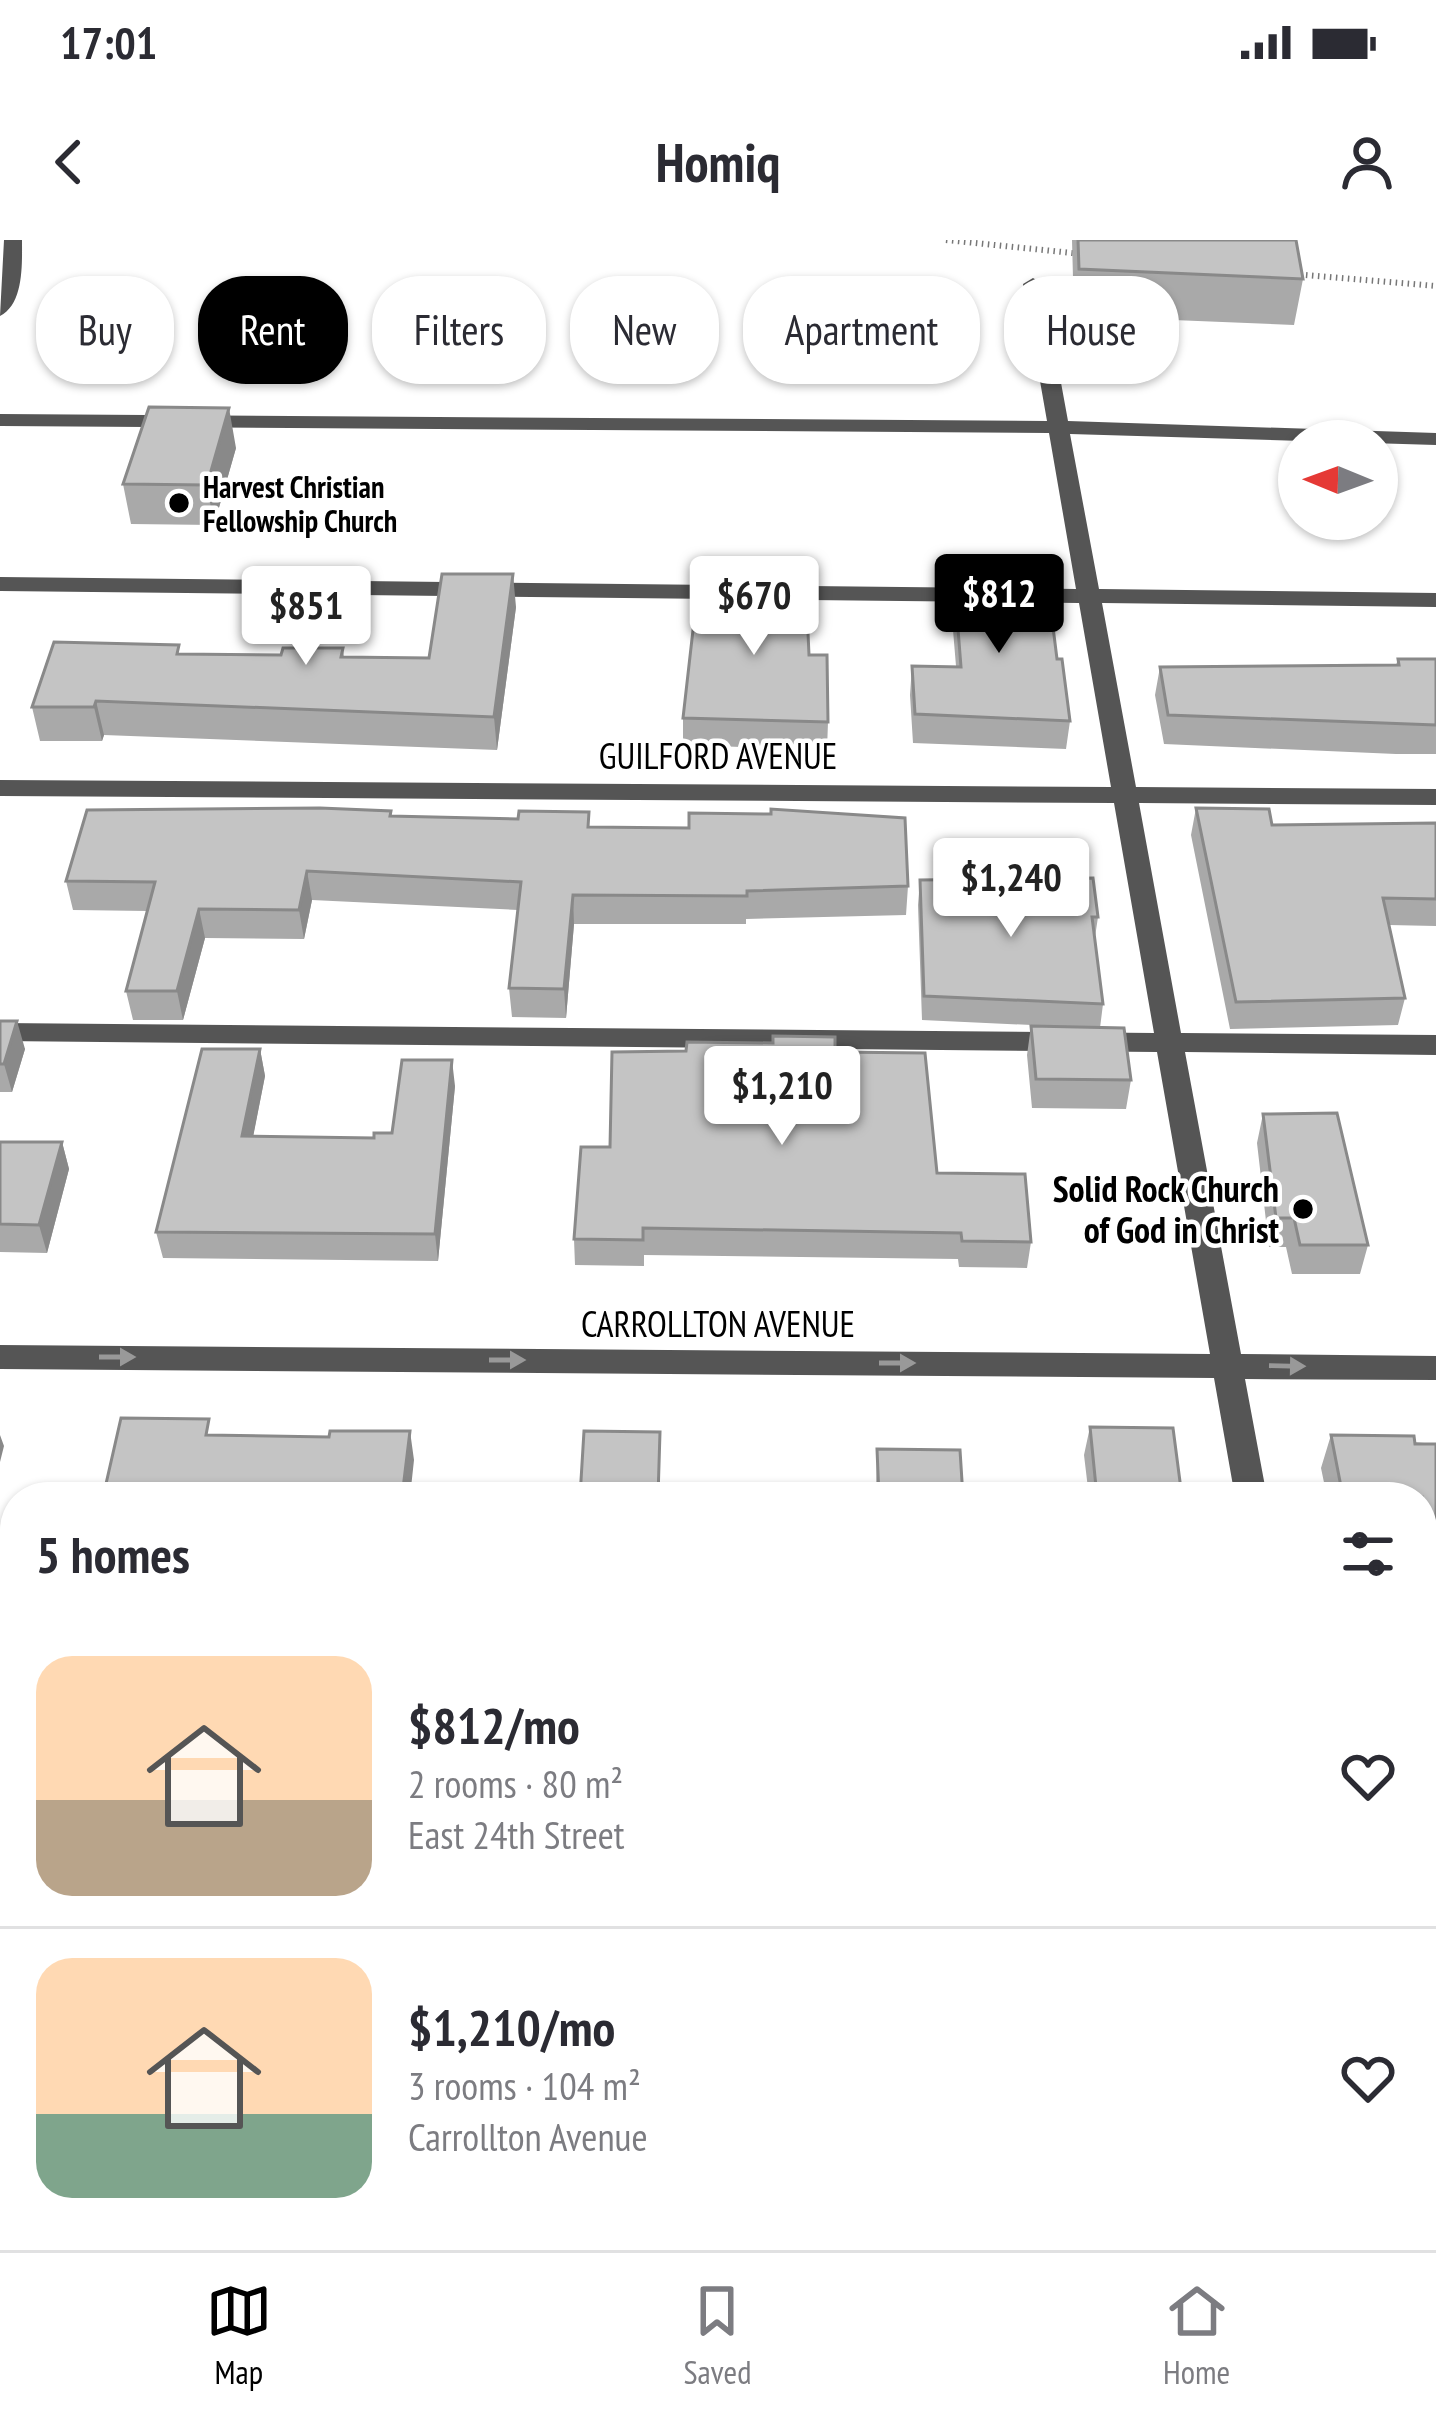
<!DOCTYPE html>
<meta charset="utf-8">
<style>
:root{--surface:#fff;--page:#f2f2f3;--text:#2b2b33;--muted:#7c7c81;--line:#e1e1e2;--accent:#000}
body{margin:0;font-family:"PT Sans Narrow",sans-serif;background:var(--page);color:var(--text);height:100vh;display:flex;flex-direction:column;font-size:45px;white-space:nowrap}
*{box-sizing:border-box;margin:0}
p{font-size:39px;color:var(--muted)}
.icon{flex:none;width:66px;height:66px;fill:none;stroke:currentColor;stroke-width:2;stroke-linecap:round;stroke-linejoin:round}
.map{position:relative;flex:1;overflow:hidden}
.drawer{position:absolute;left:0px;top:1242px;width:1437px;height:768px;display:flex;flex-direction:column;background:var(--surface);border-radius:48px 48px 0 0;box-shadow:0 3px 9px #0004}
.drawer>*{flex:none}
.hud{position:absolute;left:36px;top:36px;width:1365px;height:108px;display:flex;gap:24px}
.needle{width:78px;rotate:271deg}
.controls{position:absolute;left:1278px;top:180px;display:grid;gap:24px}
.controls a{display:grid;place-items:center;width:120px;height:120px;border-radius:50%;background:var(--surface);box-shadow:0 3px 9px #0004;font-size:60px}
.price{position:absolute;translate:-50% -102px;padding:0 27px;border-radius:12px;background:#fff;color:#222;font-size:39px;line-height:78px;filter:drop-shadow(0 3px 6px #0008)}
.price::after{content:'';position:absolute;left:50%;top:72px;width:36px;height:27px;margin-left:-18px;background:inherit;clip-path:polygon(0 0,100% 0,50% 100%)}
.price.active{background:var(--accent);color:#fff}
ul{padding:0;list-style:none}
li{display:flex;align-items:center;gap:36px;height:300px;padding:0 36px}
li+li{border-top:3px solid var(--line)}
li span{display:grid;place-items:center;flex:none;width:336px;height:240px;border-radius:36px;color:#555}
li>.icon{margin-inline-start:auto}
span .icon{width:144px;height:144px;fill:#fffc;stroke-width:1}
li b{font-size:51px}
h2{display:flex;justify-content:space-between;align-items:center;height:144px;padding:0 36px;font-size:51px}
.tag{padding:0 42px;border-radius:48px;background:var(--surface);box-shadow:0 3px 9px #0004;font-size:42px;line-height:108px}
.tag.active{background:var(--accent);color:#fff}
.status{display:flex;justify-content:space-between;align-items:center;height:84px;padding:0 60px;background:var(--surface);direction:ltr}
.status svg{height:33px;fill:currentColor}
header{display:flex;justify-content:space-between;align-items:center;height:156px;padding:0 36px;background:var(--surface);font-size:54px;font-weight:800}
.dock{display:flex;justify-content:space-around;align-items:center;height:168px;border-top:3px solid var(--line);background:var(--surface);font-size:33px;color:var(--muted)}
.dock a{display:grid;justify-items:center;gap:6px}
.dock .active{color:var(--accent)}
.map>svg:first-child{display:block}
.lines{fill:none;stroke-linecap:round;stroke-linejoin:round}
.path{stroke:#777;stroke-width:6;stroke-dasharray:1.5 4.5;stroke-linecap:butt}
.minor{fill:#555;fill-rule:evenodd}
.wall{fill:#a9a9a9}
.shaded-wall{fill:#898989}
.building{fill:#c4c4c4;stroke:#898989;stroke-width:3}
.oneway{fill:#999}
.poi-dot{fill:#000;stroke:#fff;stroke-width:4.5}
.labels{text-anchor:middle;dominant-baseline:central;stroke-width:9;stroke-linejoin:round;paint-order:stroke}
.far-poi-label{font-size:30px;font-weight:bold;fill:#000;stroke:#fff;text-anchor:start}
.street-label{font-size:36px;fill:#000;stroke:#fff}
.poi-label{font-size:36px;font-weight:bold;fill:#000;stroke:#fff;text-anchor:end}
</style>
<div class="status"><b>17:01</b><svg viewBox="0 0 49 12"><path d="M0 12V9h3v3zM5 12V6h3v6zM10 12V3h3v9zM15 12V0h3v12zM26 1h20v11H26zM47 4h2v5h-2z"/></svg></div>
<header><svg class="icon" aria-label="back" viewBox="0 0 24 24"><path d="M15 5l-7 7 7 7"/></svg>Homiq<svg class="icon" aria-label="person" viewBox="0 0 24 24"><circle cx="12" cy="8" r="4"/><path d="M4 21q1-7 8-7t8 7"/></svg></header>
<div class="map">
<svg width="1436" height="2010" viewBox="0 0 1436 2010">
<rect width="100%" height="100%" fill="#fff"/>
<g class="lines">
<path class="path" d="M946,0L1082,14
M1294,34L1436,46"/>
<path class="minor" d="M4,0H22C22,24 24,64 0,76Z
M1033,38L1043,44L1068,181L1436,193V205L1070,194L1099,349L1436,353V367L1102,363L1136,547L1436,549V565L1139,563L1181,793L1436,795V815L1185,812L1241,1114L1436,1116V1140L1245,1139L1267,1257H1235L1214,1138L0,1129V1105L1210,1114L1157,812L0,801V783L1154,793L1114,563L0,556V540L1111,547L1079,363L0,351V337L1076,349L1049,193L0,186V174L1047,181L1023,44Z
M0,1560L15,1561V1593L0,1592Z
M1422,1577H1436V1609H1422Z
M940,1995H980L982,2010H940Z
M1365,1995H1405L1409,2010H1367Z"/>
</g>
<path class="wall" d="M1072,0H1296L1303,39L1294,85L1074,76Z
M236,208L214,285L131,284L123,244Z
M954,338L1057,419L1070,481L1066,509L913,503L910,455L912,426H956L951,366Z
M516,367L497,510L104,495L102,501H40L32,467L181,414L281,415L343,408L344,417L429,418Z
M809,415L828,482L827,510L683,505V478Z
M1398,419H1436V514H1396L1164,504L1155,455L1160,427L1396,425Z
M1196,568L1272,585L1436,583V686L1389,685L1405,758L1398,785L1230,789L1191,595Z
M391,571L392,577L590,587L908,646L906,675L746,679V684H574L566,778L512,777L509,748L518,670L312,660L304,699L205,698L183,780H133L126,751L148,671L73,670L66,641Z
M920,640L1098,677L1095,697L1103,764L1100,788L1131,840L1126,869L1032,868L1027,815L1031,786L1074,787L922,780L918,665Z
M0,781L25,809L12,852H0Z
M260,809L265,836L253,896L374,898L392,893L455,846L438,1021L163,1018L156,992Z
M686,811L835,812L937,933L1031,1002L1027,1028L959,1027L958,1019L644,1015V1026L575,1025L574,999L610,907Z
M1263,874L1368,1005L1360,1034H1292L1286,1007H1269L1257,903Z
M0,902H62L69,929L47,1013L0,1012Z
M1090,1187L1182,1257H1089L1084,1215Z
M1331,1195L1436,1204V1346H1422V1257H1327L1321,1228Z
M877,1209L963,1257H876Z
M1422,1452H1436V1546L1422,1545Z
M1041,1995H1316L1319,2010H1042Z"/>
<path class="shaded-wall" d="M229,168L236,208L214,285L207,245Z
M513,334L516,367L497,510L494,477Z
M96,461L104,495L102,501L94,467Z
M307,631L312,660L304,699L299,670Z
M573,655L574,684L566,778L564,749Z
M199,669L205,698L183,780L177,751Z
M17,781L25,809L12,852L4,824Z
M260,809L265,836L248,923L242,896Z
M452,820L455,846L438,1021L435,994Z
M62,902L69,929L47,1013L39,985Z
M410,1191L414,1220L410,1257H402Z
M660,1192V1257H658Z
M0,1195L4,1206L0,1222Z
M170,1995H190L187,2010H168Z"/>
<path class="building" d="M1078,0H1296L1303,39L1079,29Z
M149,167L229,168L207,245L123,244Z
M442,334H513L494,477L96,461L94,467H32L54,402L179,405L177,414L281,415L283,408H343L341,417L429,418Z
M954,338L1047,339L1057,419H1062L1070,481L915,474L912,426L961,427Z
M698,346L806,348L809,415H827L828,482L683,478Z
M1398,419H1436V485L1168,475L1160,427L1399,425Z
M320,568L391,571L390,576L518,579L519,571L589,572L588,587L689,588V573L771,574V569L905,578L908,646L747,651V656L573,655L564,749L509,748L521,642L307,631L299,670L199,669L177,751H126L155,642L66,641L87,570Z
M1196,568L1269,569L1272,585L1436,583V659L1383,658L1405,758L1236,762Z
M1093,638L1098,677H1092L1103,764L924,756L920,640Z
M0,781H17L4,824H0Z
M1031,786L1124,788L1131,840L1036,839Z
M773,796L835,797V812L925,813L937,933L1025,934L1031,1002L962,1001L961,993L643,988V1000L574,999L581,907H610L612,812L686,811L687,802L773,803Z
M202,809H260L242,896L374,898V893H392L402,820H452L435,994L156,992Z
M1337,873L1368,1005H1300L1294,978H1276L1263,874Z
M0,902H62L39,985L0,984Z
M121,1178L209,1179L206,1195L329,1197L330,1191H410L402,1257H103Z
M1090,1187L1173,1188L1182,1257H1097Z
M584,1191L660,1192L658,1257H580Z
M1331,1195L1414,1196L1415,1204H1436V1314H1422V1257H1343Z
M877,1209L960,1210L963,1257H879Z
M1422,1452H1436V1519L1422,1518Z
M0,1812H15V1995H170L168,2010H0Z
M501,1995H889L890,2010H500Z
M1052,1995H1316L1319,2010H1053Z"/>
<defs><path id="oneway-solid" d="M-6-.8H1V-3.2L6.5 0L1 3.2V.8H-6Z" transform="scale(3)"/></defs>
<g class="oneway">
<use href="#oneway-solid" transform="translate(117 1117)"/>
<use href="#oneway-solid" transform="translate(507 1120)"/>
<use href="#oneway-solid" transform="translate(897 1123)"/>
<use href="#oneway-solid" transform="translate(1287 1126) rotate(1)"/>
</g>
<g class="poi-dot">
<circle cx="179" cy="263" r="12"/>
<circle cx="1303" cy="969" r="12"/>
</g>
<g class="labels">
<g class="far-poi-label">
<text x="203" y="246">Harvest Christian<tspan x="203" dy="34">Fellowship Church</tspan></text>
</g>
<g class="street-label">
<text x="718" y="515">GUILFORD AVENUE</text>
<text x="718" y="1083">CARROLLTON AVENUE</text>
</g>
<g class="poi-label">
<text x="1279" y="948">Solid Rock Church<tspan x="1279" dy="41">of God in Christ</tspan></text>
</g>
</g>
</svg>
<div class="controls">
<a><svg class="needle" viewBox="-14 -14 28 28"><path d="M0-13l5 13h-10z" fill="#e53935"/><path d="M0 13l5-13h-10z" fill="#7c7c81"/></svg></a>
</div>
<b class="price active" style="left:999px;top:416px">$812</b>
<b class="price" style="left:754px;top:418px">$670</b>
<b class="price" style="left:306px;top:428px">$851</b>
<b class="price" style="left:1011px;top:700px">$1,240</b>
<b class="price" style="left:782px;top:908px">$1,210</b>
<div class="hud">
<a class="tag">Buy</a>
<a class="tag active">Rent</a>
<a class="tag">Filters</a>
<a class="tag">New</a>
<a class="tag">Apartment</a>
<a class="tag">House</a>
</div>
<section class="drawer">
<h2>5 homes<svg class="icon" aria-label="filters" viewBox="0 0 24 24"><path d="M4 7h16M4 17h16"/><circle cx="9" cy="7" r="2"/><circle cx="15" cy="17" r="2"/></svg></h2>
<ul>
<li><span style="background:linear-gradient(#ffd9b3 60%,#b9a48a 0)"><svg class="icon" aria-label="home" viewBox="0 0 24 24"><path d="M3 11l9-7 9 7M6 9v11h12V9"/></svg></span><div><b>$812/mo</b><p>2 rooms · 80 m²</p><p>East 24th Street</p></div><svg class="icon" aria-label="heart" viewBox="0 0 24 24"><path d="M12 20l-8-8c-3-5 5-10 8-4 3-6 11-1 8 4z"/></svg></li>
<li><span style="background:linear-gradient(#ffd9b3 65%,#7fa58c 0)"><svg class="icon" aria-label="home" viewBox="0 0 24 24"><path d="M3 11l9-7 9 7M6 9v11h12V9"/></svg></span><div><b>$1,210/mo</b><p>3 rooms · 104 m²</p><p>Carrollton Avenue</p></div><svg class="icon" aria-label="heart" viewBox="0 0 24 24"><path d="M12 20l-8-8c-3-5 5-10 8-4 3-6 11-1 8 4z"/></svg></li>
</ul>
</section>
</div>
<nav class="dock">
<a class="active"><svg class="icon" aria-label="map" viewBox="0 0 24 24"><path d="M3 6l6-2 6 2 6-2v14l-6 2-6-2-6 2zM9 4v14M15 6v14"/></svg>Map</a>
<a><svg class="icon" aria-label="saved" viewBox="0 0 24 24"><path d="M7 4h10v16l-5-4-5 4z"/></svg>Saved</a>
<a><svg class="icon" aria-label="home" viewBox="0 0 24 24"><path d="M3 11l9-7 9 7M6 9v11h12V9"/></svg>Home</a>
</nav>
